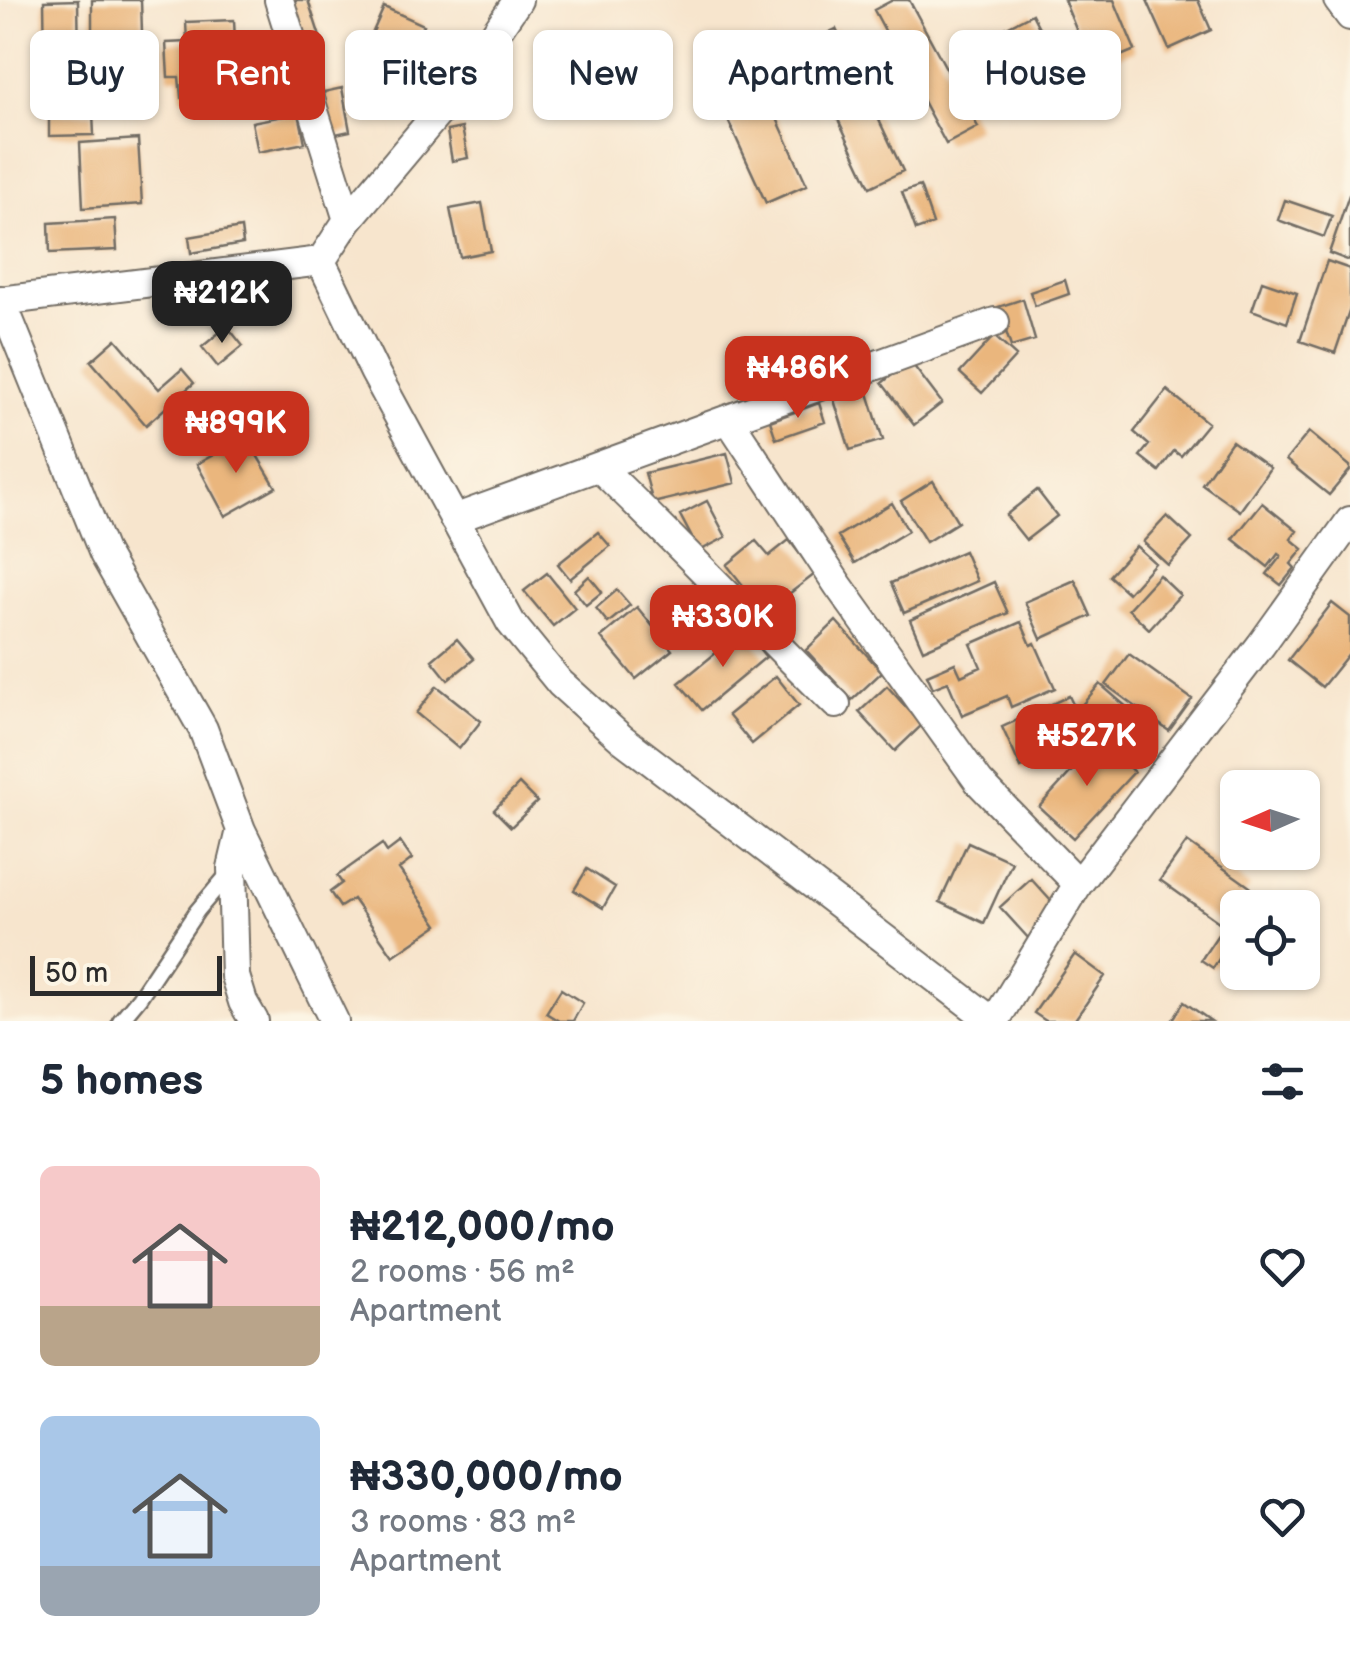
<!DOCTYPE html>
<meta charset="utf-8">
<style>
:root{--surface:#fff;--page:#f2f2f3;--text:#1f2937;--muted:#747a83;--accent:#c8321e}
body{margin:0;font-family:"Balsamiq Sans",sans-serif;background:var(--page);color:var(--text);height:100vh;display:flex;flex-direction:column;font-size:38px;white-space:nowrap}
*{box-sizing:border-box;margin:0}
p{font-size:32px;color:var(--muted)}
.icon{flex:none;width:55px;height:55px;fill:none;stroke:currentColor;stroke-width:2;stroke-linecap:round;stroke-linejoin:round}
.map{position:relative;height:1021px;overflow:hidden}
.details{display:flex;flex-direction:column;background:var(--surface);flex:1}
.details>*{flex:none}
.hud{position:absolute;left:30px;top:30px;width:1290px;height:90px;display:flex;gap:20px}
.needle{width:65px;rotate:267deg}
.controls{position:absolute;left:1220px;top:770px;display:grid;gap:20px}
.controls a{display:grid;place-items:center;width:100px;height:100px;border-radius:15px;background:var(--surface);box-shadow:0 2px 8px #0004;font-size:50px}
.scale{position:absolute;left:30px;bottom:25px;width:192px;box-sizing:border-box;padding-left:10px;border:5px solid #2b2b2b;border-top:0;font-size:28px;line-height:35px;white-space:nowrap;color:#2b2b2b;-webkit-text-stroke:8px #fcf5e5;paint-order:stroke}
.price{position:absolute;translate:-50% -85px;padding:0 22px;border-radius:20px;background:var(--accent);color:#fff;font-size:32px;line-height:65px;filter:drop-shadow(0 2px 5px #0008)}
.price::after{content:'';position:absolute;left:50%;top:60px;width:30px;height:22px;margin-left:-15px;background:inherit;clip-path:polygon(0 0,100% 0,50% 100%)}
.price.selected{background:#222;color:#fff}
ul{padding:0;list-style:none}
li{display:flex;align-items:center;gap:30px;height:250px;padding:0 40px}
li span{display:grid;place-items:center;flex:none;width:280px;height:200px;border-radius:15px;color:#555}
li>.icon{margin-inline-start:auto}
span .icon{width:120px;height:120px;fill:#fffc;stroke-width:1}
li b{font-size:42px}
h2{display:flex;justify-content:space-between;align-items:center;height:120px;padding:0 40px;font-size:42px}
.pill{padding:0 35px;border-radius:15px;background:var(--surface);box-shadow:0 2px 8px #0004;font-size:35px;line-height:90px}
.pill.selected{background:var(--accent);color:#fff}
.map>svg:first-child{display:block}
.building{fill:#eab67d}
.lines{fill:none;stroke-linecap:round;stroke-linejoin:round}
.service-casing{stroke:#726c64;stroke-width:19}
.minor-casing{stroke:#726c64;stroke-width:32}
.service{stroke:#fff;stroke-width:14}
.minor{stroke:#fff;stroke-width:28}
</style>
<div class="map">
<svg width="1350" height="1021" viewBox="0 0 1350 1021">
<rect width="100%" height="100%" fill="#fcf5e5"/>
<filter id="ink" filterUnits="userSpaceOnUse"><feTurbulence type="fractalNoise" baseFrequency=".01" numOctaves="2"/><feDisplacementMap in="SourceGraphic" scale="20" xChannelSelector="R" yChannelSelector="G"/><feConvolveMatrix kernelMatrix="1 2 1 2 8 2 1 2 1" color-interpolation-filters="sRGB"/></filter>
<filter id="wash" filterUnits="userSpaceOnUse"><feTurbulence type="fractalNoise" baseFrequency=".0048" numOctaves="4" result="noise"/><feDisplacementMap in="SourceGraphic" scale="40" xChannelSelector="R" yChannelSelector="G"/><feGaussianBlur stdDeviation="2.25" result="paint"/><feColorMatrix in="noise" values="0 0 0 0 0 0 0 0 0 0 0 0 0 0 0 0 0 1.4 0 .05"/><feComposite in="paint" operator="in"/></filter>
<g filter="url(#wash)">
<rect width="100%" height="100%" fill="#f7e5cd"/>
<g id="blocks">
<path class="building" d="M78,0L79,59L45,60L44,1Z
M92,0H141L143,66H122L121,33L92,34Z
M286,0H308L323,46L304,53Z
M893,0H909L978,127L946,144L874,10Z
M1064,0H1114L1135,50L1092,68Z
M1147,0H1198L1211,30L1169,49Z
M384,7L424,25L403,71L364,52Z
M1032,14L1052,53L992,84L972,45Z
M234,20L235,41L258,40L259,70L238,71L239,88L272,87L273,103L238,104V96L181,98L179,77H168L166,43L187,42L186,22Z
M836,29L903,171L870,187L803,45Z
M108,34L112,77L145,74L148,97L97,102L91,36Z
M45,74H89V107L45,108Z
M779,78L792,107L775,114L807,185L766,203L721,105Z
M342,88L350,131L331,135L324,92Z
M93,113L94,135L49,136V114Z
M299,113L305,143L258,152L252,122Z
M462,128L468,158L452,161L447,131Z
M138,139L142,204L83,208L80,143Z
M920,186L933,224L916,230L902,192Z
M1349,195H1350V261L1329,253Z
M1285,200L1332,216L1324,237L1278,220Z
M482,203L491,251L460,257L450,209Z
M115,219L117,250L50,253L49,223Z
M241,228L243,244L191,253L189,237Z
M1327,261L1350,269V309L1335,353L1300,341Z
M1065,280L1069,294L1035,306L1030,292Z
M1262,281L1297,293L1287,323L1252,310Z
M1023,299L1035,340L1011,347L998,307Z
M227,326L243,346L218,367L202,347Z
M994,336L1016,356L982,393L960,373Z
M116,339L159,389L182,369L194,383L146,425L91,361Z
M910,361L942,403L914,425L882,383Z
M867,390L883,440L850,450L834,400Z
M1167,390L1208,423L1181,456L1174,451L1159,471L1140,456L1149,445L1134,432Z
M819,403L825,422L776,439L770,421Z
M1309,432L1350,466V470L1329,495L1286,460Z
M246,437L276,487L225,516L197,464Z
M1232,441L1270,468L1240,511L1202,484Z
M727,453L735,483L653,503L645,473Z
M933,481L958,522L926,542L901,501Z
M1037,490L1057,516L1026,540L1006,515Z
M707,501L726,537L699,551L680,515Z
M892,503L908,531L855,563L838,536Z
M1262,503L1297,531L1291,539L1303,549L1291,564L1295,568L1281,585L1267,574L1281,556L1278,554L1268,567L1233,539Z
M1167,516L1192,539L1168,565L1143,542Z
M598,532L610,546L570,579L558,564Z
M789,540L815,574L781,600L773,590L757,603L727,565L756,541L769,556Z
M1136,546L1155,563L1128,593L1109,576Z
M964,551L977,581L904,613L891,583Z
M547,573L575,608L553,626L524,591Z
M1159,575L1180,595L1149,629L1128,609Z
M589,576L602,592L586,605L574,590Z
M1075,580L1091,616L1041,639L1025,602Z
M994,582L1008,613L923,650L910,620Z
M617,590L630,605L608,623L596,608Z
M1332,603L1350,617V652L1322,687L1288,660Z
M637,607L672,650L636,679L601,637Z
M836,621L882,672L852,700L806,650Z
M1021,622L1031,645L1035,643L1055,688L1011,707L1007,696L962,715L948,682L933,688L927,675L955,663L961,676L981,667L971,644Z
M744,630L766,657L702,710L679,683Z
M457,639L474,659L448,680L432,660Z
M1129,654L1192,699L1169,731L1106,685Z
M776,676L799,705L752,744L728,715Z
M1100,684L1144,722L1124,744L1081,706Z
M437,686L481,721L459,749L416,713Z
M887,686L922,725L895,751L859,712Z
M1069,696L1088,736L1021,768L1002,727Z
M1100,740L1134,772L1073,838L1039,807Z
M519,784L537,802L511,827L494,810Z
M400,842L412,859L399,869L438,925L393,956L353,899L340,907L330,892L342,883L337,876L382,844L387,852Z
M968,842L1012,862L984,923L940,902Z
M1187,842L1250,887L1223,925L1160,880Z
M587,869L615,887L603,908L574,890Z
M1031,879L1061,912L1030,940L1000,907Z
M1219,933L1231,941L1213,968L1201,960Z
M1075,954L1105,976L1074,1021H1046L1034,1013Z
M561,989L583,1003L573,1021H559L546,1013Z
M1184,1002L1211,1021H1172Z"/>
</g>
</g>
<g filter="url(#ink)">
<use href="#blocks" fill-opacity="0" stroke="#726c64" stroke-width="2.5"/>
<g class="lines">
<defs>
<path id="service" d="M120,1021L139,998L197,911L229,873"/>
<path id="minor" d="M279,0L348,220
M1338,0L1350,16
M321,261L374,371L511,623L560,683L621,738L992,1021
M1,300L104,554L203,729L241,830L334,1021
M0,301L321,261L348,220L453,95L518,0
M729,420L838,585L979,782L1078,884
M599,467C680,544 756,626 836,704
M454,519L995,322
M241,830L232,868L235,976L243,1002L254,1021
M995,1021L1078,884L1261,645L1350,521"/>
</defs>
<use href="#service" class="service-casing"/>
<use href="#minor" class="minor-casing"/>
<use href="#service" class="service"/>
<use href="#minor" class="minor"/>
</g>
</g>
</svg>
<div class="controls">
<a><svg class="needle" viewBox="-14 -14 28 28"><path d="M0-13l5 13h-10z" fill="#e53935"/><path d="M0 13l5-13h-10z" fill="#747a83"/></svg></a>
<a><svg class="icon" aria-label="locate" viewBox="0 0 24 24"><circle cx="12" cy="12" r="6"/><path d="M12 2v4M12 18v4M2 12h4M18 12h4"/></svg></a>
</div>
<div class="scale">50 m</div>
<b class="price selected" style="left:222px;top:346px">₦212K</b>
<b class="price" style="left:798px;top:421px">₦486K</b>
<b class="price" style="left:236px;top:476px">₦899K</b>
<b class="price" style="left:723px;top:670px">₦330K</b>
<b class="price" style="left:1087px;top:789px">₦527K</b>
<div class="hud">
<a class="pill">Buy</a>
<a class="pill selected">Rent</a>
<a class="pill">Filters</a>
<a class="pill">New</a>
<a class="pill">Apartment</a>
<a class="pill">House</a>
</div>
</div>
<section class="details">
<h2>5 homes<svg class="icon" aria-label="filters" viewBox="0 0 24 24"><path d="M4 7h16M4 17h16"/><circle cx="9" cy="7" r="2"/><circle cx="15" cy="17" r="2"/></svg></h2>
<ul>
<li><span style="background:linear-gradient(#f6c9c9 70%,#b9a48a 0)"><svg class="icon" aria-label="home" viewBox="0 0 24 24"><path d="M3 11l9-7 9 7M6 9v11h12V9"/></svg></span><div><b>₦212,000/mo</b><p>2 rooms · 56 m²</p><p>Apartment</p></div><svg class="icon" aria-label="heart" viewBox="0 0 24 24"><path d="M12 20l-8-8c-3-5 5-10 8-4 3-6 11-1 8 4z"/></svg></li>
<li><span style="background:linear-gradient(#a9c7e8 75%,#9aa5b1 0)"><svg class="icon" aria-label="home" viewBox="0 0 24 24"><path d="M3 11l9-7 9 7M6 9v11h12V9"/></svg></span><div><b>₦330,000/mo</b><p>3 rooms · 83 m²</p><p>Apartment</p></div><svg class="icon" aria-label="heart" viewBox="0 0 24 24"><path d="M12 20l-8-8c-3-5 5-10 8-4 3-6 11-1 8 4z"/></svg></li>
</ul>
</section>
